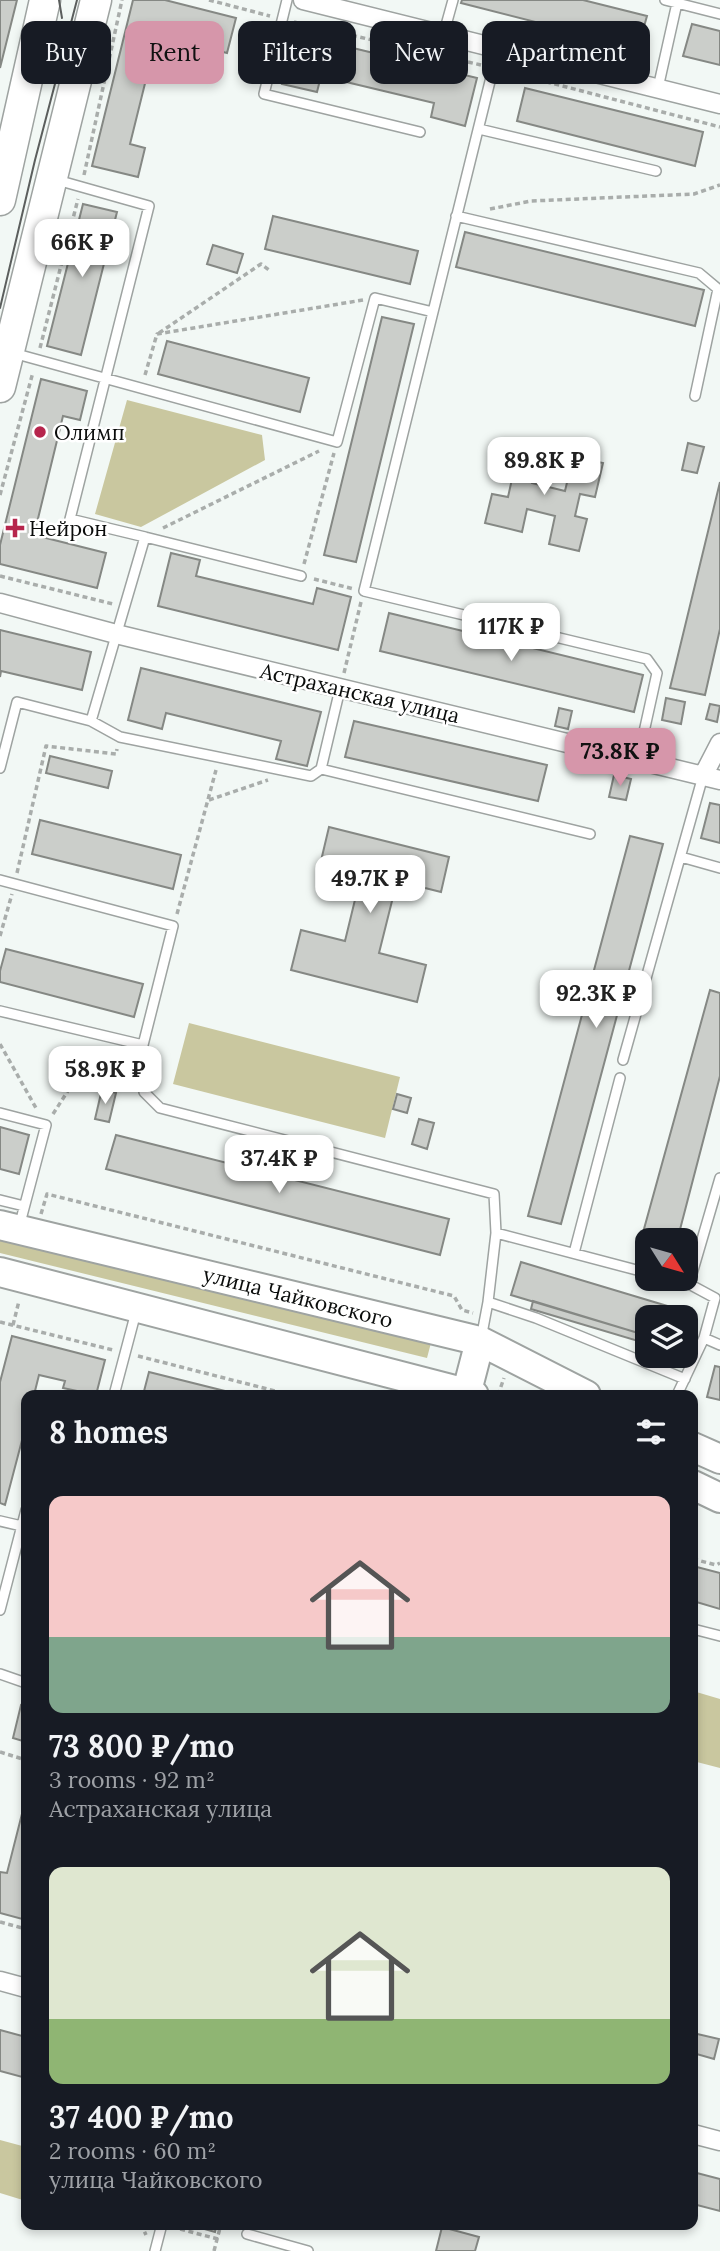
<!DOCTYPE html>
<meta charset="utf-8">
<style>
:root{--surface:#171b24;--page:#242831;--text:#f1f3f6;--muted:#9ea1a6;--accent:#d696aa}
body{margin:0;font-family:Lora,serif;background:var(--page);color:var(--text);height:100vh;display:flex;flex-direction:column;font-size:26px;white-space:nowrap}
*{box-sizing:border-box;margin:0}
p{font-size:23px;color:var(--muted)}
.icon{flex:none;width:38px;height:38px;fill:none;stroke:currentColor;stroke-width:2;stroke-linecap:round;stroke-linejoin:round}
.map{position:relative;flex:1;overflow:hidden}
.drawer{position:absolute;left:21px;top:1390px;width:677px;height:840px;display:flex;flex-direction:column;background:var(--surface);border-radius:14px;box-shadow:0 4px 10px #0003}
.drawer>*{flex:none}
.banner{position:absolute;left:21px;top:21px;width:679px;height:63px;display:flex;gap:14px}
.needle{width:46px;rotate:127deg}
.buttons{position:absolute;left:635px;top:1228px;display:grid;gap:14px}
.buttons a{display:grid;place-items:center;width:63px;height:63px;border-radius:14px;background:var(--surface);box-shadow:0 4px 10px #0003;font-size:35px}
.price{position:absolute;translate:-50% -60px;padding:0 16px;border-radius:14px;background:#fff;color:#222;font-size:23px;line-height:46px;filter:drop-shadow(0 2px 4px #0008)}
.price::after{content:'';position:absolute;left:50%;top:42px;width:21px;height:16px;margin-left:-10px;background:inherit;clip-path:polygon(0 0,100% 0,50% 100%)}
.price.current{background:var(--accent);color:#111}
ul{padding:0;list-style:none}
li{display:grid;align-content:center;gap:14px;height:371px;padding:0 28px}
li span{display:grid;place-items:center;height:217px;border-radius:14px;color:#555}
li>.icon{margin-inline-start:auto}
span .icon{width:126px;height:126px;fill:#fffc;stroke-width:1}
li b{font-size:30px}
h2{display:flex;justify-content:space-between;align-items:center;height:84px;padding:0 28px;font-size:30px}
.pill{padding:0 24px;border-radius:14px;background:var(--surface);box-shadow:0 4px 10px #0003;font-size:24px;line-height:63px}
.pill.current{background:var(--accent);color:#111}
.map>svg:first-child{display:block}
.green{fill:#c9c79f}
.building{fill:#cbceca;stroke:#858884;stroke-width:2}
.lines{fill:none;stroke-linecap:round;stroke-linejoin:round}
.service-casing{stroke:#9ea3a1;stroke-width:12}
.minor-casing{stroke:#9ea3a1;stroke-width:21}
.primary-casing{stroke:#9ea3a1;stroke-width:32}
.trunk-casing{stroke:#9ea3a1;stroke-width:33}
.path{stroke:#a9adab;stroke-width:3.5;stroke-dasharray:5 3.5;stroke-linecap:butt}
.service{stroke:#fff;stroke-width:9}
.minor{stroke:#fff;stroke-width:18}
.primary{stroke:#fff;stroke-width:28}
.trunk{stroke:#fff;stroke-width:30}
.tram{stroke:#5b5e5d;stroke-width:2}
.poi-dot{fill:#b6254c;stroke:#fff;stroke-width:2.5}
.labels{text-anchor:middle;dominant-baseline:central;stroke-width:5;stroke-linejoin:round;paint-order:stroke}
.poi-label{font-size:21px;fill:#0a0c0b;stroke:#fff;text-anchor:start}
.street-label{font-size:21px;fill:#0a0c0b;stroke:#fff}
</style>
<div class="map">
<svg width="720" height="2251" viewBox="0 0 720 2251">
<rect width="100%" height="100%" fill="#f2f8f5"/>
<path class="green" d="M127,400L262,435L265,460L141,527L95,514Z
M189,1023L400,1077L385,1138L173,1084Z
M0,1240L432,1339L427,1358L0,1253Z
M693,1691L720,1699V1768L693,1761Z
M0,2140L26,2147V2201L0,2193Z"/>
<path class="building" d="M0,0H17L0,68Z
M133,0H165L236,18L227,53L157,35L130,144L145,148L138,177L92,166Z
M462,0H583L647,16L638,48L461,3Z
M692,24L720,31V65L683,56Z
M295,34L477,78L465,126L431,117L434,103L321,76L317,92L282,84Z
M525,88L703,132L695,166L517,121Z
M83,204L117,212L81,355L47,346Z
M273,216L418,251L410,284L265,249Z
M465,232L704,290L695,326L456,267Z
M213,245L243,254L237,273L207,264Z
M382,317L414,324L356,562L324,555Z
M167,341L309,378L300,412L158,374Z
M41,379L87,391L80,420L63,416L34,535L106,553L97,588L0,564V545Z
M688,443L704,447L697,473L682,470Z
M505,446L539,454L532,483L565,491L573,457L603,463L595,497L580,494L575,516L587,519L579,551L549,544L555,516L527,509L522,532L485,523L492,494L508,497L512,479L497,476Z
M720,482V629L705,695L670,688Z
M171,553L200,560L196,576L313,604L317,588L351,597L338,650L158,606Z
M389,613L643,675L634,712L380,651Z
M0,630L91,652L82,690L1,671L0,677Z
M141,668L321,712L307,766L276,759L281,741L166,713L162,729L128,720Z
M666,698L685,702L681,724L662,720Z
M710,704L720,706L717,722L706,719Z
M559,708L572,711L568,729L555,726Z
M354,721L547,765L538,801L345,757Z
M50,756L112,771L108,788L46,773Z
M614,775L631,779L626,800L609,797Z
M710,803L720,805V843L701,838Z
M40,820L181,855L173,889L32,854Z
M329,827L449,857L441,892L397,881L379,953L426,965L417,1002L291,970L301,930L345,941L361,875L320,865Z
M630,836L663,844L561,1224L528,1216Z
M6,949L143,984L134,1017L0,982V971Z
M710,990L720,993V1076L677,1241H648V1249L639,1247Z
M102,1089L116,1093L109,1122L95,1119Z
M397,1094L411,1098L407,1113L393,1109Z
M419,1119L434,1123L427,1149L412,1144Z
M0,1127L29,1135L19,1174L0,1169Z
M116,1135L449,1219L440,1255L106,1169Z
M521,1262L694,1314L686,1340V1318H648V1336L511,1295Z
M533,1301L648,1336V1344L531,1309Z
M12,1336L105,1360L96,1395L63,1388L65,1381L39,1375L34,1395H26V1425L5,1505L0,1503V1382Z
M715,1366L720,1367V1400L707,1397Z
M149,1372L241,1395H143Z
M693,1566L720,1573V1609L693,1601Z
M21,1705L26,1707V1742L13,1738Z
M26,1798V1920L0,1913V1872L7,1873Z
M0,2030L26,2037V2078L0,2071Z
M693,2033L719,2039L714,2059L693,2053Z
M693,2172L720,2179V2211L693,2204Z
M187,2224H217L215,2232Z
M442,2227L479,2237L475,2251H436Z"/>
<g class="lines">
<defs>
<path id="service" d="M287,0L264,94L420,132
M665,0L720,14
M443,36L453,0
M498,49L364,591L647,659L657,673L638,759
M658,88L677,3
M479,129L656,171
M57,180L149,206L70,519L145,537L91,721L120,737L311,776L321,769
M456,216L699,273L718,289L695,396
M13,353L337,442L375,298L433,312
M145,537L301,576
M340,689L321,769L590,834
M0,768L17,702L91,721
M681,857L720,868
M0,880L173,926L143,1045L144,1092L160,1108L494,1194L496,1233L488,1302L481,1339
M0,1011L143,1045
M623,1060L703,776
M0,1113L46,1125L19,1227
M0,1200L24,1206
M496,1233L648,1273
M574,1253L620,1078
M670,1279L689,1284L715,1298L704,1338L677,1395
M689,1284L720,1178
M488,1302L536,1318L685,1379
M704,1338L720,1345
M114,1395L136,1312
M0,1521L26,1527
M0,1610L26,1510
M693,1629L720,1636
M0,1674L26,1683
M247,2234L308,2251
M155,2251L162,2224"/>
<path id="minor" d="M303,0L720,104
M0,603L116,634L720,780
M703,776L720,743
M0,1981L26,1988
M693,2134L720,2141"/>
<path id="primary" d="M0,1225L480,1341L586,1395
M0,1272L474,1395
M467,1391L480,1341
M693,1447L720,1459
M693,1485L720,1498"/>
<path id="trunk" d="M0,200L45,0
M0,387L96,0"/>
</defs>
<use href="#service" class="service-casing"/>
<use href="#minor" class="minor-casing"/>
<use href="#primary" class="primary-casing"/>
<use href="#trunk" class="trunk-casing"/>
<path class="path" d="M209,0L270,16
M294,22L481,65
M505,71L720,127
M84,175L122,0
M490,209L531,201L694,194L720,185
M159,333L261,264L269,270
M40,348L78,199
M145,375L157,334L363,300
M0,495L33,372
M163,528L319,451
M304,564L334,453
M0,576L113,604
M314,579L354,589
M344,673L361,602
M209,800L268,780
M17,873L46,746L116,754L117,749
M177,914L216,770
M0,936L12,894
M0,1044L36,1108
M53,1114L75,1080L126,1054
M41,1214L47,1194L454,1296L462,1310L473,1313
M0,1322L113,1350
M13,1325L19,1301
M138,1356L291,1395
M498,1395L504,1378
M693,1559L716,1565L720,1563
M0,1752L26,1760
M0,1922L26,1929
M141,2224L146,2235
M172,2227L218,2239
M214,2251L221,2224"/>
<use href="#service" class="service"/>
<use href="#minor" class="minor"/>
<use href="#primary" class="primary"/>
<use href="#trunk" class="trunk"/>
<path class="tram" d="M59,0L62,18
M0,308L35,160L77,0"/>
</g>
<g class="poi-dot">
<circle cx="40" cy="432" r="7"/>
<path d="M11.5 517.5h7v7h7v7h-7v7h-7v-7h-7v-7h7z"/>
</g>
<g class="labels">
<g class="poi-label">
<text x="54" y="432">Олимп</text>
<text x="29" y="528">Нейрон</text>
</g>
<g class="street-label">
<text transform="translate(360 693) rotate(13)">Астраханская улица</text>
<text transform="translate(298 1297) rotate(14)">улица Чайковского</text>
</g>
</g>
</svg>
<div class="buttons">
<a><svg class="needle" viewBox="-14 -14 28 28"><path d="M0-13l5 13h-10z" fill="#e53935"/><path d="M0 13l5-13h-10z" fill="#9ea1a6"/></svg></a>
<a><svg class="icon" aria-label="layers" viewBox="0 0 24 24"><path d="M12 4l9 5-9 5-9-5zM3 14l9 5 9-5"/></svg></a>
</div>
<b class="price" style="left:82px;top:279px">66K ₽</b>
<b class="price" style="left:544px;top:497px">89.8K ₽</b>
<b class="price" style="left:511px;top:663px">117K ₽</b>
<b class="price current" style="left:620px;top:788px">73.8K ₽</b>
<b class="price" style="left:370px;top:915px">49.7K ₽</b>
<b class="price" style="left:596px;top:1030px">92.3K ₽</b>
<b class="price" style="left:105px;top:1106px">58.9K ₽</b>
<b class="price" style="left:279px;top:1195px">37.4K ₽</b>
<div class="banner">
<a class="pill">Buy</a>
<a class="pill current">Rent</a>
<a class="pill">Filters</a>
<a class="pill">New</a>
<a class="pill">Apartment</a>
</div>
<section class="drawer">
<h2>8 homes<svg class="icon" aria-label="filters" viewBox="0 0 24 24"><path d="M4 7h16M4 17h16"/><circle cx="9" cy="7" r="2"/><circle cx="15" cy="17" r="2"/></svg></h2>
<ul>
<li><span style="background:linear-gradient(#f6c9c9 65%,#7fa58c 0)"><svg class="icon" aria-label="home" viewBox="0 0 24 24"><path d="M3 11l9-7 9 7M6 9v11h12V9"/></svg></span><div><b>73 800 ₽/mo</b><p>3 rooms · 92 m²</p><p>Астраханская улица</p></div></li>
<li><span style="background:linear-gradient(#dfe7d0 70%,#8fb573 0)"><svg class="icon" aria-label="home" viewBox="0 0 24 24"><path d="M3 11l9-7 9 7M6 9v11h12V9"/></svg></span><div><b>37 400 ₽/mo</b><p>2 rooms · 60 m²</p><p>улица Чайковского</p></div></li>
</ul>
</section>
</div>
